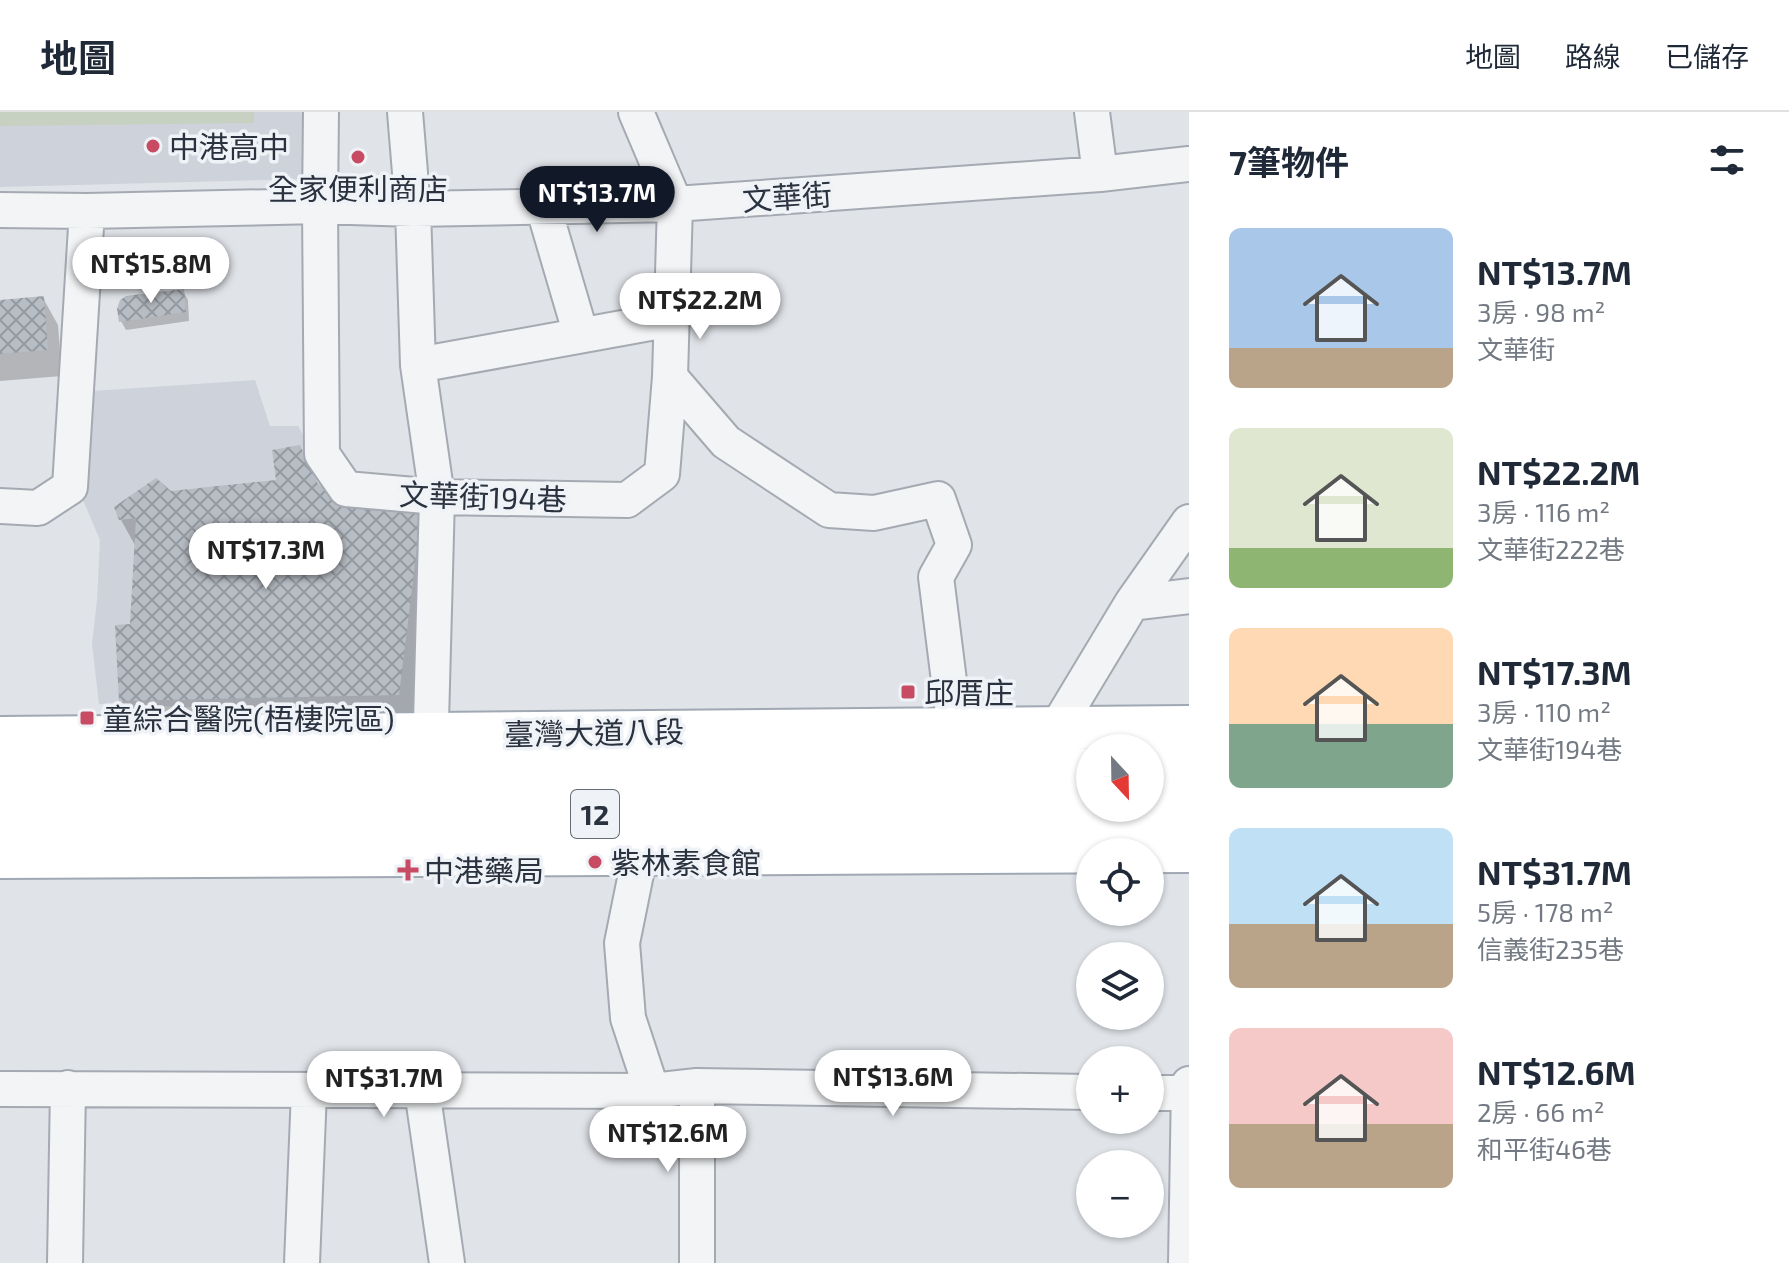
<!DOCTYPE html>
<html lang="zh-TW">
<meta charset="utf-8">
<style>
:root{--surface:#fff;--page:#f6f6f7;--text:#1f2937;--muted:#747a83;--line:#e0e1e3;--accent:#111827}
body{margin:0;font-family:"Exo 2","Noto Sans TC",sans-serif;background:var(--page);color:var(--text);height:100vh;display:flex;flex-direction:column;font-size:30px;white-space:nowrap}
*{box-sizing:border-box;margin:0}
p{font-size:26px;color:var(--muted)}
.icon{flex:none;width:44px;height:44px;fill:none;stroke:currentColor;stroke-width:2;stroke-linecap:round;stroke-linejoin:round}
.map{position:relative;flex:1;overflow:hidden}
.panel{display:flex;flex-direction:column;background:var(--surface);width:600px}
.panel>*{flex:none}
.needle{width:52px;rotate:158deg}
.fabs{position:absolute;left:1076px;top:622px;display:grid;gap:16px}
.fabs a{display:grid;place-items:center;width:88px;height:88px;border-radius:50%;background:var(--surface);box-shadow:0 2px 6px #0004;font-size:40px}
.price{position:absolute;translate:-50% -68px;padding:0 18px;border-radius:28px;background:#fff;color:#222;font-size:26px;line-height:52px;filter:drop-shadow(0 2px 4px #0008)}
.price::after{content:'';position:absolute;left:50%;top:48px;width:24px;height:18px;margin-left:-12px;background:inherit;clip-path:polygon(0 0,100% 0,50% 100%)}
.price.current{background:var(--accent);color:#fff}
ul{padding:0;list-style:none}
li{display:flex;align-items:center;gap:24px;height:200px;padding:0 40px}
li span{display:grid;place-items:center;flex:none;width:224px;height:160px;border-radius:12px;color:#555}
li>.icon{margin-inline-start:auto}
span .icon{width:96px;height:96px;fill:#fffc;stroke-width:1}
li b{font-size:34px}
h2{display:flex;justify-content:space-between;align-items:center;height:96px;padding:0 40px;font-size:34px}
header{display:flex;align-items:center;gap:48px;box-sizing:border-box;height:112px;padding:0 40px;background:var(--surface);border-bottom:2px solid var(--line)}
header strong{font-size:38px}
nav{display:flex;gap:44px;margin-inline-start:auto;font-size:28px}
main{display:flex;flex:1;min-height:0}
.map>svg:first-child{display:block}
.built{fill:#ced2da}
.garden{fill:#c6d1c1}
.shadow{fill:#0003}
.building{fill:url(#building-cross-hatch)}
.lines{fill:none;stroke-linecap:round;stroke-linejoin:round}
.minor-casing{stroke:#a5aab2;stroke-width:38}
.major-casing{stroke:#a0a8b3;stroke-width:46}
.minor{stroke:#f2f4f6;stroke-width:34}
.major{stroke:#fff;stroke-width:42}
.poi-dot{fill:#c74b62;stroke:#eff2f6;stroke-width:3}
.labels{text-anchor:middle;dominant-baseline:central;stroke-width:7;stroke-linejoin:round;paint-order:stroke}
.shield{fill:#eff2f6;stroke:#646c75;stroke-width:2}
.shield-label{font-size:28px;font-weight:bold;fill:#29323e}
.poi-label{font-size:30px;fill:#29323e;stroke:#eff2f6;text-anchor:start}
.street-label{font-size:30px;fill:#29323e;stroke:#eff2f6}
</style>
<header>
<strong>地圖</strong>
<nav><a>地圖</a><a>路線</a><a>已儲存</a></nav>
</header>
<main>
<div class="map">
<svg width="1189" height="1151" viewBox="0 0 1189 1151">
<defs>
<pattern id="building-cross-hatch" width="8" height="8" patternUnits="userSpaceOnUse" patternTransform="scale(2)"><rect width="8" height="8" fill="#b7bdc4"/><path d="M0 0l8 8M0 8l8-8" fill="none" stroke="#959aa1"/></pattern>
</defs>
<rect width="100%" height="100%" fill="#e0e3e8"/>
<path class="built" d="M0,0H306L305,67L0,75Z
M255,268L270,314H298L334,376L422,379V603L99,592L92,532L97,488L100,428L83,388L93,279Z"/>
<path class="garden" d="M0,0H254V11L0,14Z"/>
<path class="shadow" d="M183,179L188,188L189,209L126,218L121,209Z
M43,186L58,213L62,264L0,269V190Z
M299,335L320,376L436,423L413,609L136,615L121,588L132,514L136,435L121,408L171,381L278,370Z"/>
<path class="building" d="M184,177L186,200L119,210L117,197L120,188L126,184Z
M44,184L48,238L0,242V188Z
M300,333L317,371L339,386L422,395L399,583L119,589L115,513L130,512L136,406L119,408L114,395L156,366L171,379L276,368L272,338Z"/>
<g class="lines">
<defs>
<path id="minor" d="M321,0L320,94L322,342L346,377L437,385L627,388L662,362L670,265L675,92L636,0
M405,0L413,97L418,253L437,385L430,647
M1092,0L1100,62
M543,94L581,223
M0,98L87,99L320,94L413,97L675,92L1100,62L1189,52
M418,253L672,207
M670,265L726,330L829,398L874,401L938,387L954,433L936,465L955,617
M0,394L38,396L70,375L87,99
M1132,491L1189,484
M1056,617L1132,491L1189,410
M640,742L622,831L628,906L652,979
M697,974V1151
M0,977L652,979L697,974L1090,980
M422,978L447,1151
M1150,981H1189
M65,1151L68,976
M302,1151L309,979
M1186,1151L1189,972"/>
<path id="major" d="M0,626L1189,615
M1150,657L1189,656
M0,666L1090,657
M0,705L1189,697
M0,745L1189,739"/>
</defs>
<use href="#minor" class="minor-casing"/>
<use href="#major" class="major-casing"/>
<use href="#minor" class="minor"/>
<use href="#major" class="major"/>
</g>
<g class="poi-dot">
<circle cx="153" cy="34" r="8"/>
<circle cx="358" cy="45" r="8"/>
<rect x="900" y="572" width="16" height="16" rx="4"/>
<rect x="79" y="598" width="16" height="16" rx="4"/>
<circle cx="595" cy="750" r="8"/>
<path d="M404 746h8v8h8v8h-8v8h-8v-8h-8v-8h8z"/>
</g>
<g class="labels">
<rect class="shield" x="571" y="678" width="48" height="48" rx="6"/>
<g class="shield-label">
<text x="595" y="702">12</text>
</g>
<g class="poi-label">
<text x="169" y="34">中港高中</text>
<text x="358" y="76" text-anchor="middle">全家便利商店</text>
<text x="924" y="580">邱厝庄</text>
<text x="103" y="606">童綜合醫院(梧棲院區)</text>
<text x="611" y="750">紫林素食館</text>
<text x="424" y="758">中港藥局</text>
</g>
<g class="street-label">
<text transform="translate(787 84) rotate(-4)">文華街</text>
<text transform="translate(483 384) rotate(2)">文華街194巷</text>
<text transform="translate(594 620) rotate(-1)">臺灣大道八段</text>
</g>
</g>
</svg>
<div class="fabs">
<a><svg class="needle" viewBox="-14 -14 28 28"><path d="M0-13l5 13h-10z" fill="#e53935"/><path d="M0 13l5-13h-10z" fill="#747a83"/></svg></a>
<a><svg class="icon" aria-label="locate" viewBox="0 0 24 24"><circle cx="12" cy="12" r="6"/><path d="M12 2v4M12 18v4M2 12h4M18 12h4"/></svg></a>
<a><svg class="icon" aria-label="layers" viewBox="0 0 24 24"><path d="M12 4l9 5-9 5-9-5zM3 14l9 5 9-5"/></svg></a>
<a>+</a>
<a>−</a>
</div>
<b class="price current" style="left:597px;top:122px">NT$13.7M</b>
<b class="price" style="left:151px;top:193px">NT$15.8M</b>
<b class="price" style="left:700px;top:229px">NT$22.2M</b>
<b class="price" style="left:266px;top:479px">NT$17.3M</b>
<b class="price" style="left:893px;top:1006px">NT$13.6M</b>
<b class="price" style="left:384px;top:1007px">NT$31.7M</b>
<b class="price" style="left:668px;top:1062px">NT$12.6M</b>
</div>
<section class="panel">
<h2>7筆物件<svg class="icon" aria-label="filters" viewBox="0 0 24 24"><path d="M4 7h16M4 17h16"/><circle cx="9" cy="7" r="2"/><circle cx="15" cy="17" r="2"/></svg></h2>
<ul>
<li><span style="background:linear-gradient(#a9c7e8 75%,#b9a48a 0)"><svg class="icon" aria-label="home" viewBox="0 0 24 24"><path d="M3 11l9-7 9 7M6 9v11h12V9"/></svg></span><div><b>NT$13.7M</b><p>3房 · 98 m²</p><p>文華街</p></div></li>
<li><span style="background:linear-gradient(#dfe7d0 75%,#8fb573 0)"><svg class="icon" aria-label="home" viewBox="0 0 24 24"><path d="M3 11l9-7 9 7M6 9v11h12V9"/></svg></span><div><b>NT$22.2M</b><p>3房 · 116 m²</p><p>文華街222巷</p></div></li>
<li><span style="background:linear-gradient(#ffd9b3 60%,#7fa58c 0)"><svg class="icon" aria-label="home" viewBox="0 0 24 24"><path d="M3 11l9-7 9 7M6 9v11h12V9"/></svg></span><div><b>NT$17.3M</b><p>3房 · 110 m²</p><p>文華街194巷</p></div></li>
<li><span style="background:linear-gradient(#bfe0f5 60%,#b9a48a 0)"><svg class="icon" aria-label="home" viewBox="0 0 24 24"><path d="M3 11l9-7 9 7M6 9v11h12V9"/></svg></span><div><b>NT$31.7M</b><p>5房 · 178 m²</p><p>信義街235巷</p></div></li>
<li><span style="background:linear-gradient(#f6c9c9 60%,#b9a48a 0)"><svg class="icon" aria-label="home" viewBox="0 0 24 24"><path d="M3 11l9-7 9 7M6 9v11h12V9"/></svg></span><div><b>NT$12.6M</b><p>2房 · 66 m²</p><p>和平街46巷</p></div></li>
</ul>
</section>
</main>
